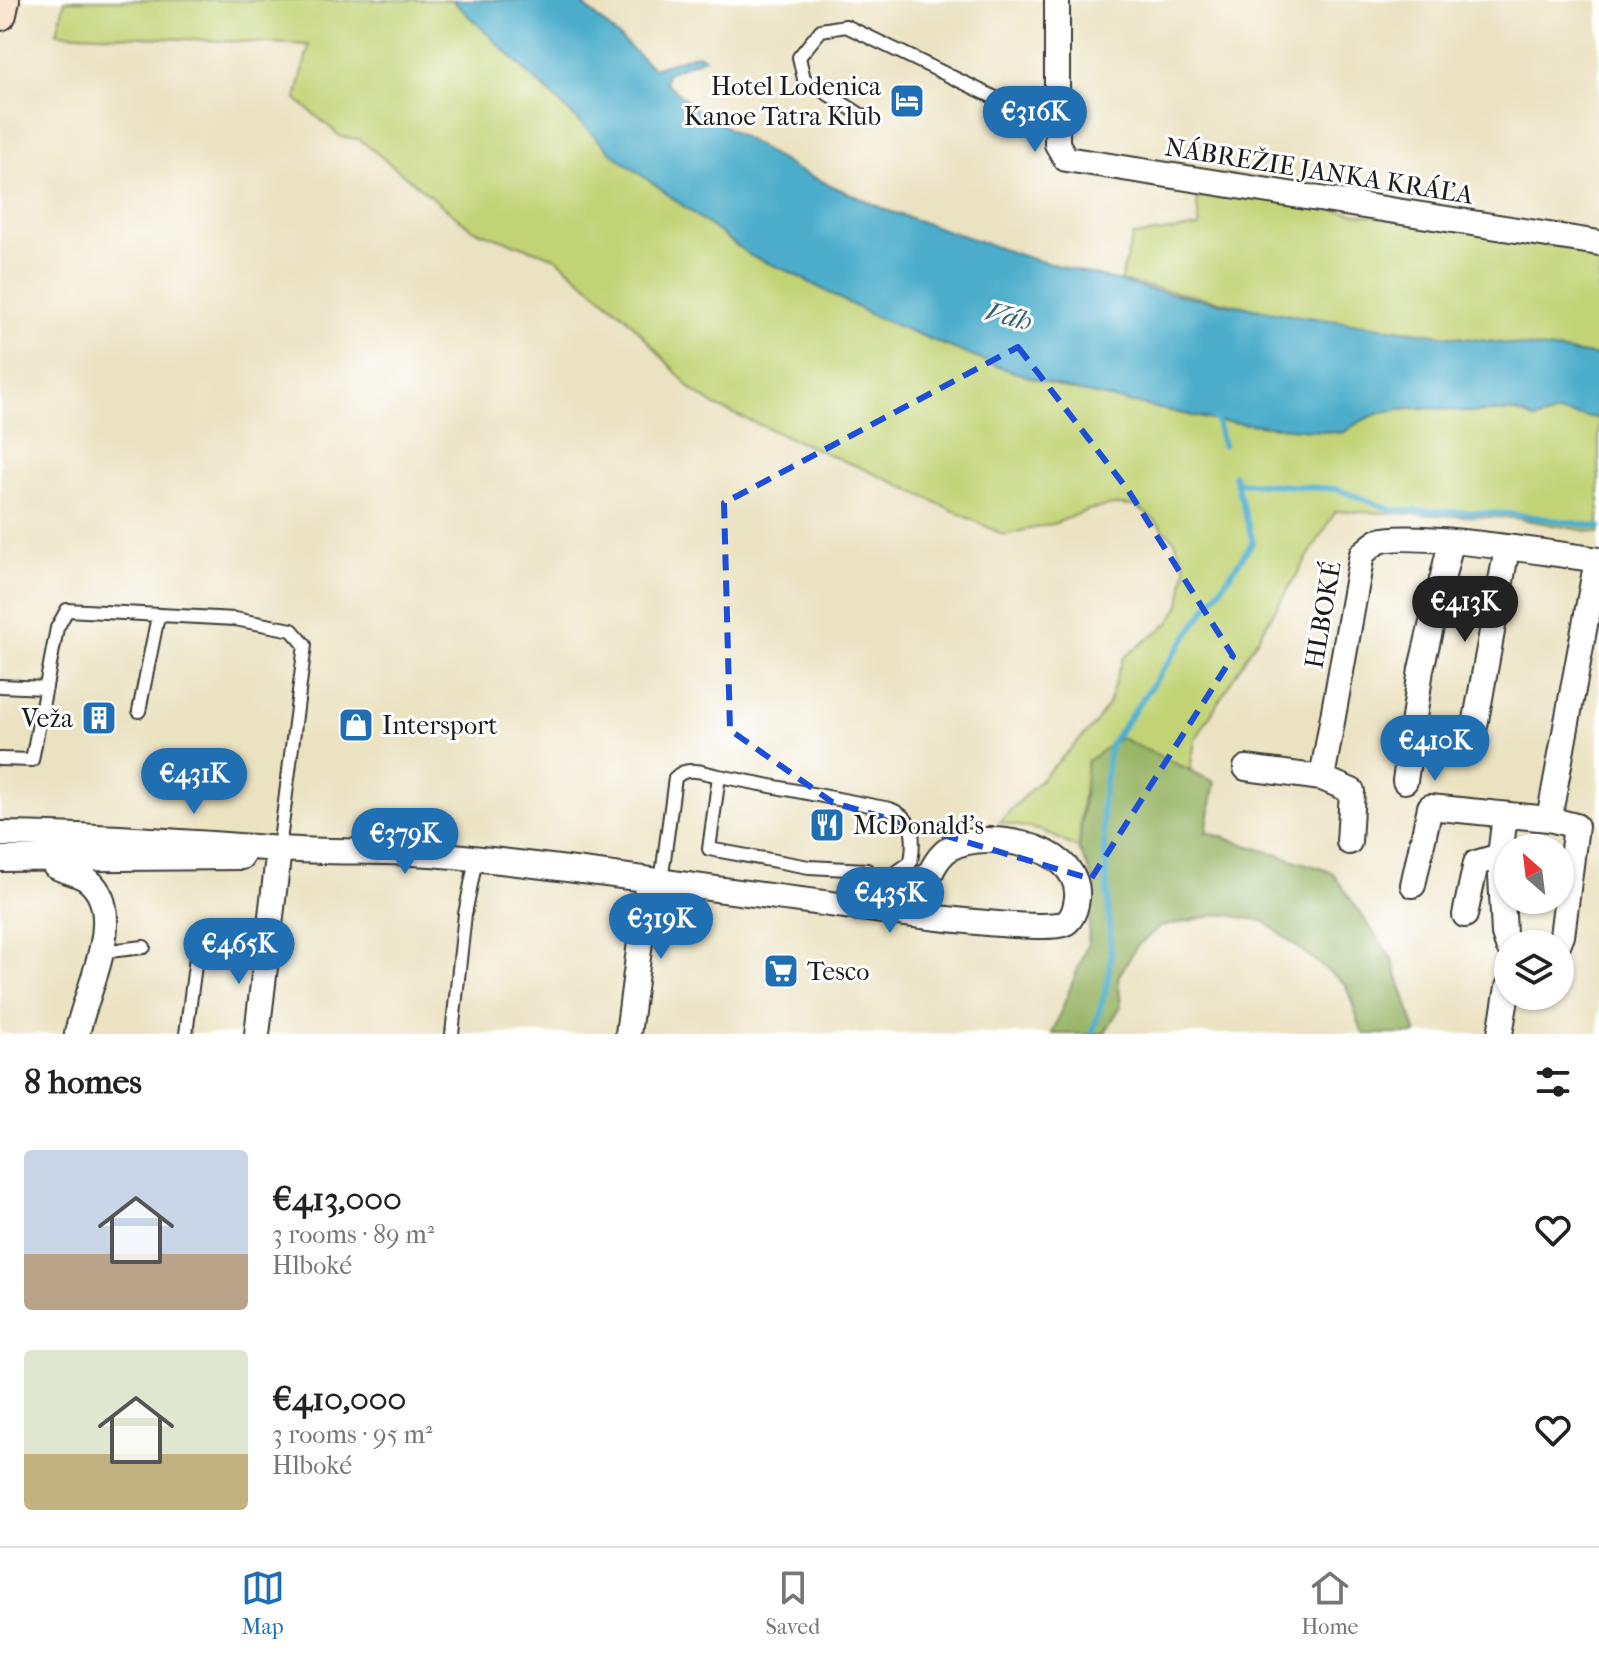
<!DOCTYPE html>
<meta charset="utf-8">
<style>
:root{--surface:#fff;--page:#f6f6f6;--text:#222;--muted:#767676;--line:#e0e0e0;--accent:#1f6fb2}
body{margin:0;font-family:"IM FELL French Canon",serif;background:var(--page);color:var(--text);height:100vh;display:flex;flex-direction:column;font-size:30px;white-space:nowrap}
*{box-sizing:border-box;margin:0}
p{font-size:26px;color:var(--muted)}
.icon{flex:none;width:44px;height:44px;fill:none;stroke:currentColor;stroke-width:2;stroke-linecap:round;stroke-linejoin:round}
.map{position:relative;height:1034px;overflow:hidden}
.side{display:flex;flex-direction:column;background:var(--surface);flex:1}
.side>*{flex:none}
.needle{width:52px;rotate:332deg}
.fabs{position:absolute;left:1494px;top:834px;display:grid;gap:16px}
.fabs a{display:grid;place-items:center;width:80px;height:80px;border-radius:50%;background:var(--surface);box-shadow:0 2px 6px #0004;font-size:40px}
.price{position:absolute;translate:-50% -68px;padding:0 18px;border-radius:28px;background:var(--accent);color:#fff;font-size:26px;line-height:52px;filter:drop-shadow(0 2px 4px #0008)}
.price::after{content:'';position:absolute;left:50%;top:48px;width:24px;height:18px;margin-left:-12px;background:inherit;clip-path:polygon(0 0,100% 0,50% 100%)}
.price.active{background:#222;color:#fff}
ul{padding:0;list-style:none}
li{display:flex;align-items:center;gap:24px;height:200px;padding:0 24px}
li span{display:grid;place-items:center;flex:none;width:224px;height:160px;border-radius:8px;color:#555}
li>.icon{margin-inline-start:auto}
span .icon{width:96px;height:96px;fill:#fffc;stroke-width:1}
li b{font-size:34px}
h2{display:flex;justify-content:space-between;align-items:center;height:96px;padding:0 24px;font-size:34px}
.menu{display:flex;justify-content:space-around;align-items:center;height:112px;border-top:2px solid var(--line);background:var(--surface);font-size:22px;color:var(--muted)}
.menu a{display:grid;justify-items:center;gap:4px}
.menu .active{color:var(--accent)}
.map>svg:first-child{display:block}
.green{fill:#c2d376;stroke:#6f7849;stroke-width:2}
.forest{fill:#99b567;stroke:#5a6842;stroke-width:2}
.water{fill:#4badca;stroke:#346473;stroke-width:2}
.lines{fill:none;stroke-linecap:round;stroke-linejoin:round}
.stream{stroke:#4badca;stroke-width:6}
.service-casing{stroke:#3b3a35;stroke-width:16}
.minor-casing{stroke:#3b3a35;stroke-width:28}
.secondary-casing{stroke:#3b3a35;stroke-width:36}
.service{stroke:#fff;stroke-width:12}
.minor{stroke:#fff;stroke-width:24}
.secondary{stroke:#fce5cf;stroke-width:32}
.marked{fill:none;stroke:#1d4ed8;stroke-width:6;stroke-dasharray:16 10;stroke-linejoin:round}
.labels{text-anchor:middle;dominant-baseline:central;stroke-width:6;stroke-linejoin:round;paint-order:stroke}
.poi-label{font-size:26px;fill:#1c1c1c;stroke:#fff;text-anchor:start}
.street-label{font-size:26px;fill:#1c1c1c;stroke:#fff}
.water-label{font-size:28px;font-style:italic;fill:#346473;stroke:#fff}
</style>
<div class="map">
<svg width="1599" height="1034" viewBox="0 0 1599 1034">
<rect width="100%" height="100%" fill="#fff"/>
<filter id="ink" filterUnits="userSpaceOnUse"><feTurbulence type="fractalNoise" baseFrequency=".0125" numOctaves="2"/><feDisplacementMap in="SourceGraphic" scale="16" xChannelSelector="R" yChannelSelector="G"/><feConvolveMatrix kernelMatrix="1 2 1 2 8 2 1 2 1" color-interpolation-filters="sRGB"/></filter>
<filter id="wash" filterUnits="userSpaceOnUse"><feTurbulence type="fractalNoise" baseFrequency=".006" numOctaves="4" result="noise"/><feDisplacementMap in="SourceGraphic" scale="32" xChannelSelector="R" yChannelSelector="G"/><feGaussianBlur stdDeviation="1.8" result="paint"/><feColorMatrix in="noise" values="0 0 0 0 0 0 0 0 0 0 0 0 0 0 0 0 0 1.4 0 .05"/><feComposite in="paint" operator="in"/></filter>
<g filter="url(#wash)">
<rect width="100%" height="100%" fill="#ebe2c1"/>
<path class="green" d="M65,0H452L613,154L751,256L790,272L873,316L999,367L1067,389L1217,421L1343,433C1372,411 1401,406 1437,407C1450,408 1462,413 1475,412C1502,412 1510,407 1535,420L1558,413L1599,418V533L1514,518L1336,511L1195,740L1190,770L1121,738L1082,799L1079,849L1043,831L999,822L1095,724L1108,704L1123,658L1169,623L1180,605L1186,567L1175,541L1155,520L1135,506L1114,505L1088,510L1056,523L1004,535L894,482L715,406L691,389L626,317L556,258L472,229L359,139L341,137L296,99L309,45L57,33Z
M1200,188L1599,253V356L1284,314L1120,281L1133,236L1200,227L1197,205Z"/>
<path class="forest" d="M1121,738L1215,782L1206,832L1332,872L1392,959L1417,1034H1363L1346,985L1264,921L1221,914L1160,927L1137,946L1118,977L1121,1006L1104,1034H1052L1088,943L1093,878L1079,849L1087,761Z"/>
<path class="water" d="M452,0H578L653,68L697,54L705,58L667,73L665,82L696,109L797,170L886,210L1029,258L1151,290L1284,314L1599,356V418L1558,413L1535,420C1505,404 1499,415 1469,412C1420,407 1384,401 1343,433L1217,421L1067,389L999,367L873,316L790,272L751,256L613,154Z"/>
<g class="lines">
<path class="stream" d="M1211,416L1217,421L1223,445
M1236,482L1337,489L1392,510L1514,514L1599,527
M1092,1034L1107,986L1111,954L1102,805L1110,745L1253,542L1234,475"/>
</g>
</g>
<g filter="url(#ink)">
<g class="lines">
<defs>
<path id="service" d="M866,118L804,79L799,57L821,30L846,26L1056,127
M0,686L46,688
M139,711L158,616
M0,759L32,760L57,628L67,610L235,619L292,630L305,645L279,849
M719,776L890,809C915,819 915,839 911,862L870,891
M661,882L675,778C687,765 704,773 719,776L709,849L809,867L867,870L870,891L865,908
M100,952L144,947
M186,1034L198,942L268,943
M452,1034L465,914L476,859"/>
<path id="minor" d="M1057,0V144L1066,159L1599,243
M1471,748L1507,548
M1246,768L1322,778L1362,554C1367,550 1372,545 1377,542C1403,529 1562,555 1599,560
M1322,778L1352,791L1349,842
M1405,781L1421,669L1451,542
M1505,815L1500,856L1504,934L1508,946
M0,834C94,835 187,842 281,849C335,853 389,850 442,855C564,866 687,886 808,901C843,905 1051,937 1067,922C1074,916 1076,906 1077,898C1082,841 970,826 944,853C927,869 925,894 919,914
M0,859L241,857
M55,866C66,872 80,873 89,881C128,914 85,992 77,1034
M1413,885L1430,807L1549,819
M1465,915L1476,863L1500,856
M1558,944L1562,936L1576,826L1549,819L1597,560
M257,1034L279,849
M628,1034L648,881
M1500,1034L1508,987"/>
<path id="secondary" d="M0,14L3,0"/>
</defs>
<use href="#service" class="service-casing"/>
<use href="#minor" class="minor-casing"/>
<use href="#secondary" class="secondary-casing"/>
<use href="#service" class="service"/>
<use href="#minor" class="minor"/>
<use href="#secondary" class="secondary"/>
</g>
</g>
<path class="marked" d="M1018,347L1128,490L1233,656L1091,879L832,802L730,730L724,503Z"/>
<defs>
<symbol id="hotel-square" viewBox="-11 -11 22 22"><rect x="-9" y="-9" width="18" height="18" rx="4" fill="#1f6fb2" stroke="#fff"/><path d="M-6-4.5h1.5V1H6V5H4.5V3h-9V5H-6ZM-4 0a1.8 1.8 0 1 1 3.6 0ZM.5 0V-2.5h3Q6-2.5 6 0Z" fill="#fff"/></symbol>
<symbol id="building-square" viewBox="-11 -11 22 22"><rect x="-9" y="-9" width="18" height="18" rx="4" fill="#1f6fb2" stroke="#fff"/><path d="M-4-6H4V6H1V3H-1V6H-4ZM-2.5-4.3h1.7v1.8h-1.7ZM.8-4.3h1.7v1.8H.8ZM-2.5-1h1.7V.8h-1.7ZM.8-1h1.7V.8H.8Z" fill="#fff"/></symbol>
<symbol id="shop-square" viewBox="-11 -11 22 22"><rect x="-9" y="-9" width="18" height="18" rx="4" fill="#1f6fb2" stroke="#fff"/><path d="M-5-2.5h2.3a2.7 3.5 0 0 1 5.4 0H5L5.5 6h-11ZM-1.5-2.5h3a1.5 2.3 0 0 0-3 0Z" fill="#fff"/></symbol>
<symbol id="restaurant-square" viewBox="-11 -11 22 22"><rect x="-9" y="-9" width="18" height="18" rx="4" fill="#1f6fb2" stroke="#fff"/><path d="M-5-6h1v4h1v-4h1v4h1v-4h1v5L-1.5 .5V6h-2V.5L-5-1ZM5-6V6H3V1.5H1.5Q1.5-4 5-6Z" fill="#fff"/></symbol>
<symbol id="supermarket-square" viewBox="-11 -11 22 22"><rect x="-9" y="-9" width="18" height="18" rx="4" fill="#1f6fb2" stroke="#fff"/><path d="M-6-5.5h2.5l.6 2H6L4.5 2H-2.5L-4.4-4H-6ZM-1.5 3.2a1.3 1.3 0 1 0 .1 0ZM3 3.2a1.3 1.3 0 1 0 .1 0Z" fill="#fff"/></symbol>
</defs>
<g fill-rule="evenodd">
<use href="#hotel-square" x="887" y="81" width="40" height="40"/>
<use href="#building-square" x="79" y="698" width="40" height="40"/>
<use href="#shop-square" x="336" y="705" width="40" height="40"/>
<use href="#restaurant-square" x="807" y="805" width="40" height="40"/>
<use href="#supermarket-square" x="761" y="951" width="40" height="40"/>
</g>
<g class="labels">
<g class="poi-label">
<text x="881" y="86" text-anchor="end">Hotel Lodenica<tspan x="881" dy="30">Kanoe Tatra Klub</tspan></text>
<text x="73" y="718" text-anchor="end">Veža</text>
<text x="382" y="725">Intersport</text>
<text x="853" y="825">McDonald's</text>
<text x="807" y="971">Tesco</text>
</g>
<g class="street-label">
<text transform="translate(1319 171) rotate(9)">NÁBREŽIE JANKA KRÁĽA</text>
<text transform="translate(1323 615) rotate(-80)">HLBOKÉ</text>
</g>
<g class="water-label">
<text transform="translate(1009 316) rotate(14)">Váh</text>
</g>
</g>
</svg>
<div class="fabs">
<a><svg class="needle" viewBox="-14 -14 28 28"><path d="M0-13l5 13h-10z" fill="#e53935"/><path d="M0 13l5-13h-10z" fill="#767676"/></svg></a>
<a><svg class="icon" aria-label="layers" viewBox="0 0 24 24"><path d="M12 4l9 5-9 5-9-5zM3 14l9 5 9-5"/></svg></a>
</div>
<b class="price" style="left:1035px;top:154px">€316K</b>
<b class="price active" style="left:1465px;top:644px">€413K</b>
<b class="price" style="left:1435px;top:783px">€410K</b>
<b class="price" style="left:194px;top:816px">€431K</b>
<b class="price" style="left:405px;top:876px">€379K</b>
<b class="price" style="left:890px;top:935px">€435K</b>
<b class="price" style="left:661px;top:961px">€319K</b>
<b class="price" style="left:239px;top:986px">€465K</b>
</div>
<section class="side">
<h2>8 homes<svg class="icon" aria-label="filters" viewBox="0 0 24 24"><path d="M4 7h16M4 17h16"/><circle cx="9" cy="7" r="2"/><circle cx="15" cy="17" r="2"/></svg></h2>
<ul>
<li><span style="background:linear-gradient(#c9d6e8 65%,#b9a48a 0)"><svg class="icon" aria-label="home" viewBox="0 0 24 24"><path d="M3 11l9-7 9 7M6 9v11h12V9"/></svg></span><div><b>€413,000</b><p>3 rooms · 89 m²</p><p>Hlboké</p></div><svg class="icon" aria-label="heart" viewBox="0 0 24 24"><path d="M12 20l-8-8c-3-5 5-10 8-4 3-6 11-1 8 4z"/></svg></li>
<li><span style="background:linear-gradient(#dfe7d0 65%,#c2b280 0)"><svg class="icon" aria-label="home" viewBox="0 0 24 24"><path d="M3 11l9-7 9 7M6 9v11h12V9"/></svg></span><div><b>€410,000</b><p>3 rooms · 95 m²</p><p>Hlboké</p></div><svg class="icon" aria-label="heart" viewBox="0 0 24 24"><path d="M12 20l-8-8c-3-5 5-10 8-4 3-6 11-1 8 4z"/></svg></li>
</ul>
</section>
<nav class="menu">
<a class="active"><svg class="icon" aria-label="map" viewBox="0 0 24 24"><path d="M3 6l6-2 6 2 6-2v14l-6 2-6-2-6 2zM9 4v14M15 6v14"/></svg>Map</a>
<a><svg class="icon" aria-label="saved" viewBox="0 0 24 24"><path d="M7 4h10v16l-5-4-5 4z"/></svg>Saved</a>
<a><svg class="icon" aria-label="home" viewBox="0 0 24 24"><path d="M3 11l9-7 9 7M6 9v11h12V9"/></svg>Home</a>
</nav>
